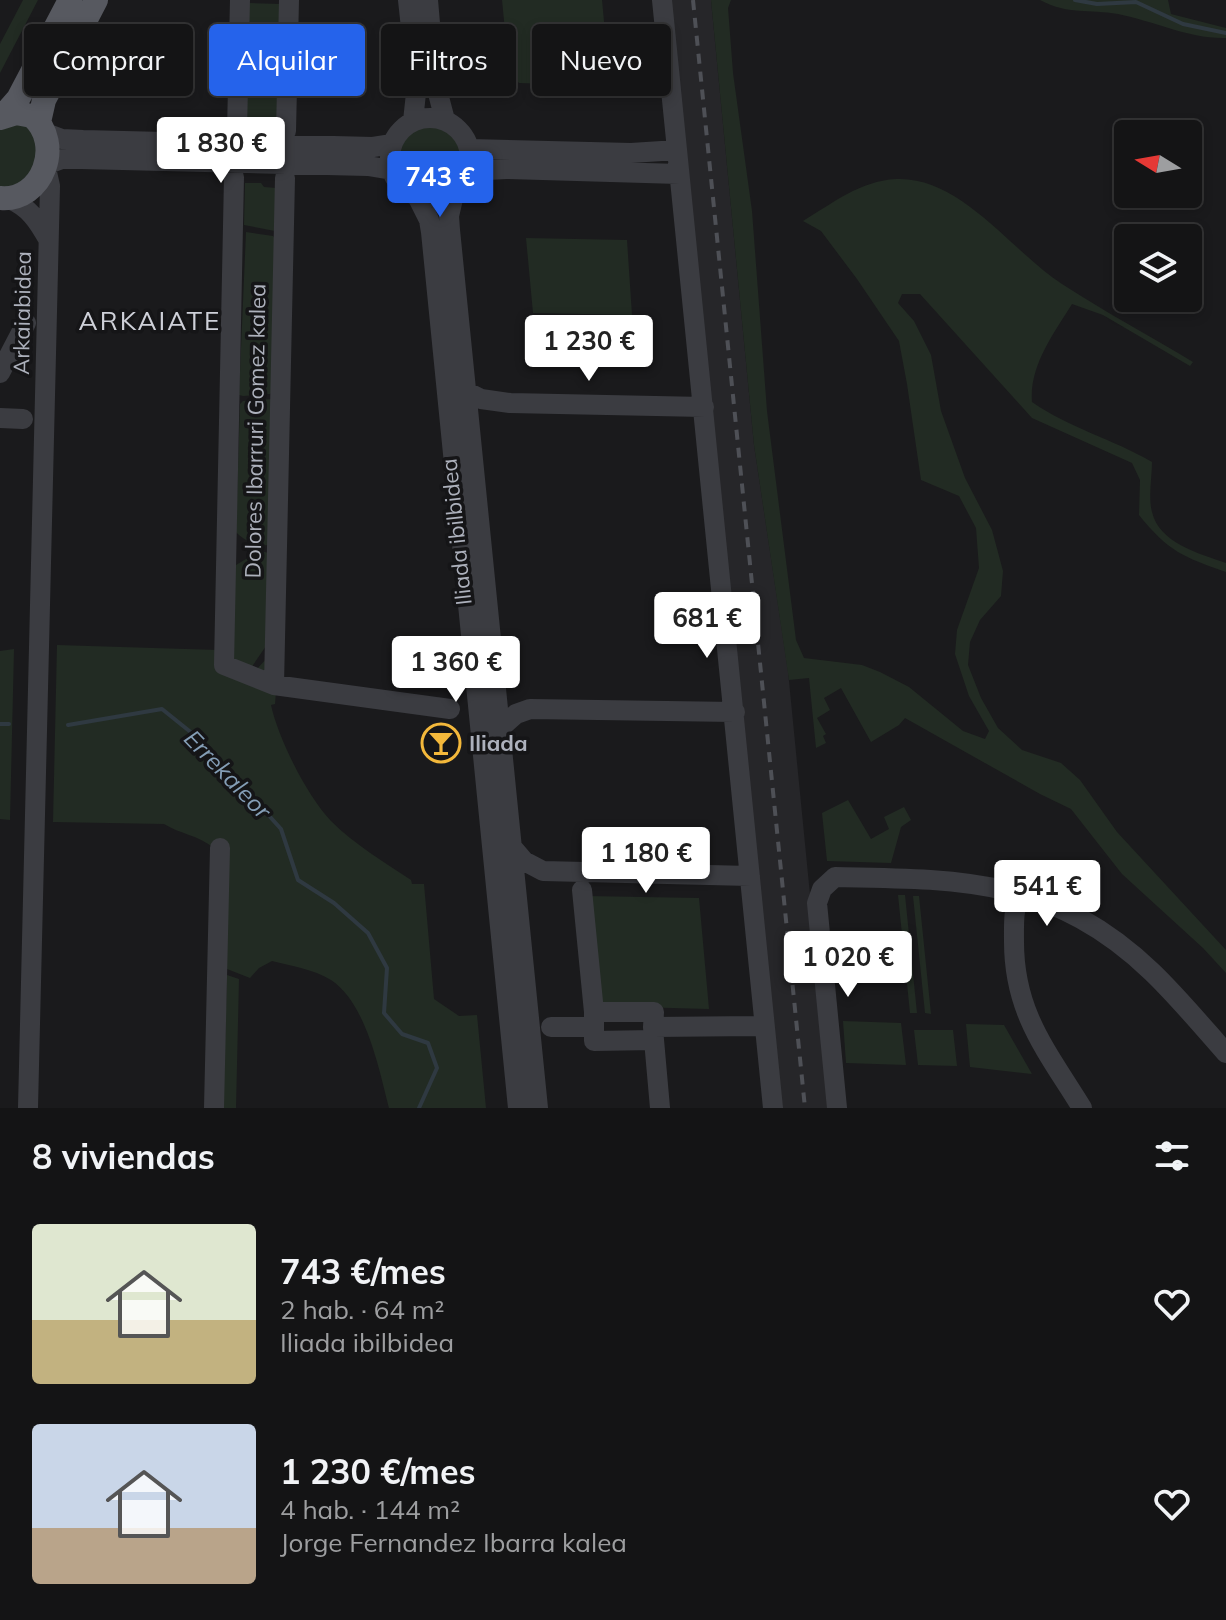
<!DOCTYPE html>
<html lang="es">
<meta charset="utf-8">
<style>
:root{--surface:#141415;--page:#1d1d1e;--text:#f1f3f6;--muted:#9d9ea0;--line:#333334;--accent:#2563eb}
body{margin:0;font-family:Mulish,sans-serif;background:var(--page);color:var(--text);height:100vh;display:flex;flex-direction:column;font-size:30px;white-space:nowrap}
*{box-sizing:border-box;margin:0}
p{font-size:26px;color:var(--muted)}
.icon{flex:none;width:44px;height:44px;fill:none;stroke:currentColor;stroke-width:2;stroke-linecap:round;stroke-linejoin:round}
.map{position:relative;height:1108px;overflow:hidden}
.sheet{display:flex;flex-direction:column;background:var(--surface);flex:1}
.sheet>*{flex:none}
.top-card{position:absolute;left:24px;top:24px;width:800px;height:72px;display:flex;gap:16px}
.needle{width:52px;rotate:281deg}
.buttons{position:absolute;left:1114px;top:120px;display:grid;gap:16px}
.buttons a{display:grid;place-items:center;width:88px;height:88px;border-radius:8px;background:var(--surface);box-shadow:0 4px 12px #0003,0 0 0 2px var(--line);font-size:40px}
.price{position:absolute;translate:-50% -68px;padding:0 18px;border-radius:8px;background:#fff;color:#222;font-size:26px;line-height:52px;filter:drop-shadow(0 2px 4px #0008)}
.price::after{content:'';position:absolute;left:50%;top:48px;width:24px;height:18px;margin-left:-12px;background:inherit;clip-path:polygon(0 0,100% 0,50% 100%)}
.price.current{background:var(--accent);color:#fff}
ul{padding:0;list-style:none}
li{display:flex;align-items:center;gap:24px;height:200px;padding:0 32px}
li span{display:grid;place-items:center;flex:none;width:224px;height:160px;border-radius:8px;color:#555}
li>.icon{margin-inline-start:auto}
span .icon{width:96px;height:96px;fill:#fffc;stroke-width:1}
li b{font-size:34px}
h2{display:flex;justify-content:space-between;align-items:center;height:96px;padding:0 32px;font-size:34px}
.chip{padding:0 28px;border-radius:8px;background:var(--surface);box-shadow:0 4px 12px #0003,0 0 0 2px var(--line);font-size:28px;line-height:72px}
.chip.current{background:var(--accent);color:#fff}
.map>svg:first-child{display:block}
.built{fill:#262629}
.green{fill:#222b23}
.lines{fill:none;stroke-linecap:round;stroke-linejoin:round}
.stream{stroke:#2f3941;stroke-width:4}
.minor{stroke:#3b3c41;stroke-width:20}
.major{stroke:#575960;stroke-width:24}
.rail{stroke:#4e5056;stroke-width:4;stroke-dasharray:10 8;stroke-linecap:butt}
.labels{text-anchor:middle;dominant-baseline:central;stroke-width:7;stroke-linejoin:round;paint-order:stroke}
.street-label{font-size:22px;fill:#adb1bc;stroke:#151517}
.poi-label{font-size:22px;font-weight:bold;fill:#adb1bc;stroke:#151517;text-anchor:start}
.water-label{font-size:24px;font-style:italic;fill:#849eb6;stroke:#151517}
.quarter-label{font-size:26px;letter-spacing:2px;fill:#ced0d8;stroke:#151517}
</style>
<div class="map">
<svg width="1226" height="1108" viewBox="0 0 1226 1108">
<rect width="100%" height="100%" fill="#1a1a1c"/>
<path class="built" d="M668,0H711L754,445L788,671L831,1108H778Z"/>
<path class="green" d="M23,0H38L0,73V44Z
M502,0H602L610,86L519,83L509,72Z
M711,0H731L728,8L733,73L752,211L767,411L796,640L804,658L862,665L880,672L909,687L963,731L985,739L989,731L969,696L955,654L957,630L979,568L976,528L959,496L921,480L907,384L899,341L857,279L821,231L803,221C833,203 860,181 896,179C961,176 1011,251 1062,284C1105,312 1150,336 1193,362L1190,366L1103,315L1072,304C1054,333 1029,366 1032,402C1069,428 1113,439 1152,462C1152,477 1148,497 1152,512C1159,543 1200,554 1226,563V572C1183,557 1168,551 1139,515L1140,480L1132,463L1032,418L920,294H902L898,303L914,321L931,355L941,411L965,478L992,530L1003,571L1001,596L980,620L970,642L968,665L981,698L998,728L1022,750L1061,763L1080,780L1117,832L1226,950V973L1203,948L1122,874L1071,809L1040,794L905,718L899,725L871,742L841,688L824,698L830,710L817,718L826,734L823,736L826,743L816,748L809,678L789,680L754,445Z
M1040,0H1168L1171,14L1226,28V38C1189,39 1154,21 1118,14C1089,9 1068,15 1040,0Z
M249,3L281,4V24L248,23Z
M248,27L281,28L278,119H265L262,123L246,124Z
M24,120L41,146L27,180L0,190V127Z
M397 157a33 33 0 1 1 66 0a33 33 0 1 1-66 0Z
M245,183H261L264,187L276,188L275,231L244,225Z
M246,232L273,236L276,240L272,392L270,394L243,396L239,395Z
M526,238L627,240L632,315L533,313Z
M535,323L635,326L634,344L535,342Z
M272,399L268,545C257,547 243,540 236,532L240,404L243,401Z
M265,552L268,553L266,646L251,668L256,670L267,658L276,691L275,704L271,705C278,738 307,796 331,821C354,844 384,862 411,880L412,884H424L434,999L459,1016L477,1015L486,1108H389C379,1069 366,1003 331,980C313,969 291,966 272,961L259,968L250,978L227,969L214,848C198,835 180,834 164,824L53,822L57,645L218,650L236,565L256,553Z
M14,649L10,820L0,819V651Z
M848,800L871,839L889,829L884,817L904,807L911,820L901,827L891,863L827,861L822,813Z
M898,895H905L917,1013H910Z
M586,896L699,898L709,1009L597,1006Z
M913,896H919L931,1014L925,1013Z
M227,975L239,979L236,1108H223Z
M843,1021L901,1023L906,1065L846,1063Z
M966,1024L1004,1025L1032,1074L970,1067Z
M914,1030H953L957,1066L918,1065Z"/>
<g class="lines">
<path class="stream" d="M1075,0L1097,4L1136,2L1183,24L1226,33
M0,724H9
M68,725L162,709L203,742L281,829L298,880L334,903L368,933L387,968L384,1013L402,1034L428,1043L437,1068L419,1108"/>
<path class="minor" d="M408,0L417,84L413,121
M428,0L435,82L445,120
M662,0L773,1108
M390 158a40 40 0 1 1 80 0a40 40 0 1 1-80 0Z
M237,130L240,0
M286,131L289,0
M46,133L62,139L83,140L373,147L392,144
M470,149L631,153L677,150
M46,165L62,159H81L368,166L392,170
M469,171L506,169L679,174
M234,177L224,665L274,685L450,709
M455,190L449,216L450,230L538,1108
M417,196L429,220L431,232L518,1108
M9,199C29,207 38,221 48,239
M0,373L26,323
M467,392L481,399L510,403L704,407
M0,418L23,419
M274,685L285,178
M499,729L516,714L530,709L735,712
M512,847L524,861L543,871L750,876
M582,890L594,1012
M1020,893C1013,909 1014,925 1014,942C1014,1013 1047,1051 1082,1108
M551,1027H594V1012H654L653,1027L756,1026
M594,1027V1041L654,1040L653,1027
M654,1040L660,1108
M28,1108L50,186L46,168
M214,1108L220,848
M837,1108L817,903L822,889L835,877C961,879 1054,878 1152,972C1178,997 1202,1026 1226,1053"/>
<path class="major" d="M4,115L18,99L70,0
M0,118L16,113L32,116C64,143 43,202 0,198
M39,122L44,100L96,0"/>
<path class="rail" d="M693,0L805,1108"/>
</g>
<defs>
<symbol id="bar-ring" viewBox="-11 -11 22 22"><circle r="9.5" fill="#151517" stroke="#f3b83b" stroke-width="1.5"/><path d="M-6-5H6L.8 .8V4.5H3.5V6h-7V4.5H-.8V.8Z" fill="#f3b83b"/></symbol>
</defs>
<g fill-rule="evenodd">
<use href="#bar-ring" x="419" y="721" width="44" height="44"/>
</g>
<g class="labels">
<g class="street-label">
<text transform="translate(22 313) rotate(-89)">Arkaiabidea</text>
<text transform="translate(255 431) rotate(-89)">Dolores Ibarruri Gomez kalea</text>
<text transform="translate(456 532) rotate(-96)">Iliada ibilbidea</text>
</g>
<g class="poi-label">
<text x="469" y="743">Iliada</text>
</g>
<g class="water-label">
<text transform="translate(228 774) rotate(46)">Errekaleor</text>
</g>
<g class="quarter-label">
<text x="150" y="320">ARKAIATE</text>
</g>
</g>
</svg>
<div class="buttons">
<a><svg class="needle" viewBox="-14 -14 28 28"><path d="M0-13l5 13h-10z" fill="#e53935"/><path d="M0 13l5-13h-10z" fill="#9d9ea0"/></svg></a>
<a><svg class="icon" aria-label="layers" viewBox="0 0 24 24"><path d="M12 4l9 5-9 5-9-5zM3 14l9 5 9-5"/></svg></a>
</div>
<b class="price" style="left:221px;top:185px">1 830 €</b>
<b class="price current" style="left:440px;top:219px">743 €</b>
<b class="price" style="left:589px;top:383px">1 230 €</b>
<b class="price" style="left:707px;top:660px">681 €</b>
<b class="price" style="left:456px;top:704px">1 360 €</b>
<b class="price" style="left:646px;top:895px">1 180 €</b>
<b class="price" style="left:1047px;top:928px">541 €</b>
<b class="price" style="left:848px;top:999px">1 020 €</b>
<div class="top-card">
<a class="chip">Comprar</a>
<a class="chip current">Alquilar</a>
<a class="chip">Filtros</a>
<a class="chip">Nuevo</a>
</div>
</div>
<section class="sheet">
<h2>8 viviendas<svg class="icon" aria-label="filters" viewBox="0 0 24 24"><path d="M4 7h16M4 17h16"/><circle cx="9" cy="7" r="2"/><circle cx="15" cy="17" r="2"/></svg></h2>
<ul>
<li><span style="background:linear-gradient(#dfe7d0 60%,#c2b280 0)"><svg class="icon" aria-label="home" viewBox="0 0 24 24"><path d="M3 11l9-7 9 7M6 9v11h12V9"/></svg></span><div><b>743 €/mes</b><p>2 hab. · 64 m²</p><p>Iliada ibilbidea</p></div><svg class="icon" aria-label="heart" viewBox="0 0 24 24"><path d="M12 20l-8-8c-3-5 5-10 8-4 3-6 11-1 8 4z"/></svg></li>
<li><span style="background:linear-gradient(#c9d6e8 65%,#b9a48a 0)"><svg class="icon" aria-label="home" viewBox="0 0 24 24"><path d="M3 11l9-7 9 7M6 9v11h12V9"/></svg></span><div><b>1 230 €/mes</b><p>4 hab. · 144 m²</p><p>Jorge Fernandez Ibarra kalea</p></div><svg class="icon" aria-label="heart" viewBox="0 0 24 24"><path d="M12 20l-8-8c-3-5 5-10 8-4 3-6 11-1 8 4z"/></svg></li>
</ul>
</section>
